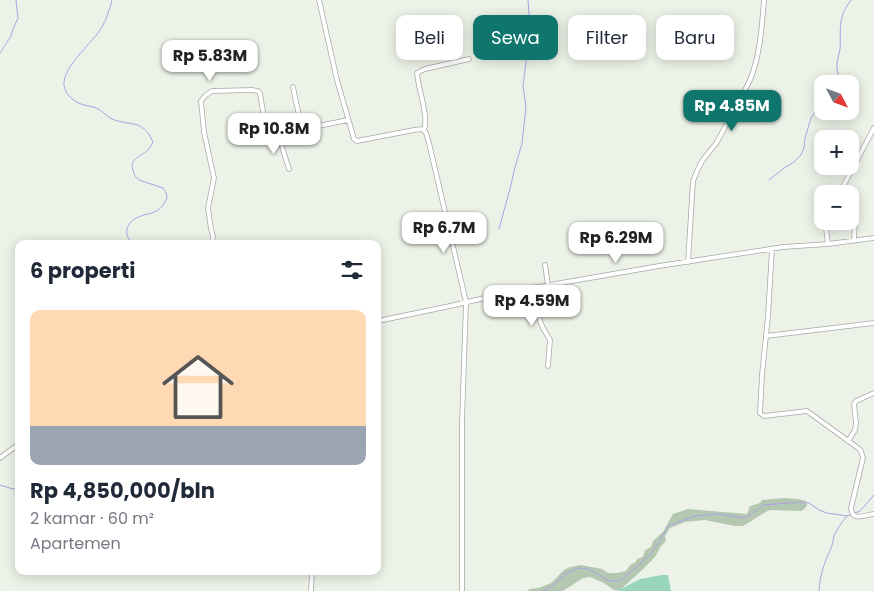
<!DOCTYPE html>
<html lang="id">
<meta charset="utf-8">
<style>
:root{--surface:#fff;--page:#f6f6f7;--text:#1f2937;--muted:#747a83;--line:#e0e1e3;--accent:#0f766e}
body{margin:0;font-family:Poppins,sans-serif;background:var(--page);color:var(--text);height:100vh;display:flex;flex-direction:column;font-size:19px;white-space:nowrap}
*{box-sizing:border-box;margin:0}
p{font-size:16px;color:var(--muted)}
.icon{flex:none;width:28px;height:28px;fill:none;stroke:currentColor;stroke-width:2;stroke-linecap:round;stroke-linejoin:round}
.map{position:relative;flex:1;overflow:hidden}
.details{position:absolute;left:15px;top:240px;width:366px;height:335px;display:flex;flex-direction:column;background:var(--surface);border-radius:10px;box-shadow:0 2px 12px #0003}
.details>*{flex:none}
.guide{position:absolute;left:396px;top:15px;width:402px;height:45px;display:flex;gap:10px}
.needle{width:32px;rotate:131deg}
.buttons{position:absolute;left:814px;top:75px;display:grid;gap:10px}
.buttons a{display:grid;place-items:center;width:45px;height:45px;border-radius:10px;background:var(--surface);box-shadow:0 2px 12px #0003;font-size:25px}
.price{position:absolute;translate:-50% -42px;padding:0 11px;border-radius:10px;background:#fff;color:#222;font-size:16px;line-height:32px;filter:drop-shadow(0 1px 2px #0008)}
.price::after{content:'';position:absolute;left:50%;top:30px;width:15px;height:11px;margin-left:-8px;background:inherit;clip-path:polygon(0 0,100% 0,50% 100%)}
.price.on{background:var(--accent);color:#fff}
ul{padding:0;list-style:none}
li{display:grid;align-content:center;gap:10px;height:265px;padding:0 15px}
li+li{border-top:1px solid var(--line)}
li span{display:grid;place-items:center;height:155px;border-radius:10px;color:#555}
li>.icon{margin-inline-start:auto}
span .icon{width:90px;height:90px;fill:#fffc;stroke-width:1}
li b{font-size:21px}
h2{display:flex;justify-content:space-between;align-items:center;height:60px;padding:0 15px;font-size:21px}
.tag{padding:0 18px;border-radius:10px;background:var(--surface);box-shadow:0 2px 12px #0003;font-size:18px;line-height:45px}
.tag.on{background:var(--accent);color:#fff}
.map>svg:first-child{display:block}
.construction{fill:#b4c7b1}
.forest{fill:#99d4bc}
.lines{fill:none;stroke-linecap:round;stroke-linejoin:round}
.stream{stroke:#aca4e2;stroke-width:1}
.minor-casing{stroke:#a8a8a8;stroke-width:5.5}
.minor{stroke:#fff;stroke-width:4}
</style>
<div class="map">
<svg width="874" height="591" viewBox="0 0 874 591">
<rect width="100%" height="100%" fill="#ecf2e7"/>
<path class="construction" d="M784,498L798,499L806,501L807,506L802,511L771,510L767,511L743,526H735L705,520L685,522L670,528L665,536L666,541L661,546L655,557L641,571L620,590H614L604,583L590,577L583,578L563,591H527L530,589L539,588L551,583L564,570L570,567L581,565L602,569L608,573H617L626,571L630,565L636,562L637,559L643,557L645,550L651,547L653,541L663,532L673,514L688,509L747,514L750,506L760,503L762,500Z"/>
<path class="forest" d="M662,575H668L671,591H617L640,579Z"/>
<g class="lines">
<path class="stream" d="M112,0C110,8 107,18 103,25C95,42 57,70 65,89C67,96 75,102 81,104C86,106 92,106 96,108C102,110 106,116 112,119C132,127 142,118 153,142C152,144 150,147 149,149C142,156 129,158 133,170C134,174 135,177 139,180L163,188C166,193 169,196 165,202C158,214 152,212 141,216C127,221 122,232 132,244
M0,53L11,36L13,29L18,18L16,0
M838,84C841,77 836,72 837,65C837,60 839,55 840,49C841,39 839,27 842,17C843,11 848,5 851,0
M769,180L784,168L794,162L801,155L804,148L805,138L811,118L815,112L822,110
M499,229L511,185L514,171L522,143L526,107L523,86L527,55L531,41L528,0
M0,485L13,489L19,487
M855,513L860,511L874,495
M543,591L554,585L565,574L578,568L588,569L610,581L621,580L649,556L660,541L668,526L695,516L717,514L745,518L764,505L799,502L809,503L819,510L827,513L847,516L852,514
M819,591C820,574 824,564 831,548C833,544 833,540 834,536C837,529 842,522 847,516"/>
<defs>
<path id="minor" d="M319,0L337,80L354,139L357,141L414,130L423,129L426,133L429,143L466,302L462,422V591
M293,87L302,130
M424,130C429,116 418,89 417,73L425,69L469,59
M279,135L283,150L289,169
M842,188L853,189L854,191L855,218L854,240
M839,194L874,128
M825,221L828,244
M212,244L213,236L211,229L208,208L214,178L204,132L201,101L206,95L212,91L252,90L258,91L260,93C262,104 264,130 274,135L348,120
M772,249L768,316L762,375L760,413L764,416L807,411L858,448L861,451L863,458L851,508C852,522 864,515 874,514
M688,262L693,181C696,174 698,167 703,160C707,154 713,148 717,142C728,121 740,101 750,80C760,57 762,25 764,0
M545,265L548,285
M539,287V314L540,321L543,328L550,340L548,366
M378,321L450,306L515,291L659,266L783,247L828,244L874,238
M766,336L874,323
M848,441L855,430L856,423L854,404L856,401L874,393
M0,458L19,444
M311,591L312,571"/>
</defs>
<use href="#minor" class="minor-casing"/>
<use href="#minor" class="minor"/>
</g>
</svg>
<div class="buttons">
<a><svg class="needle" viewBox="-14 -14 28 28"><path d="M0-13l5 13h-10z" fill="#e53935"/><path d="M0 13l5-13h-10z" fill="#747a83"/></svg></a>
<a>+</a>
<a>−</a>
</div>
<b class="price" style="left:210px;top:82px">Rp 5.83M</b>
<b class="price on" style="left:732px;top:132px">Rp 4.85M</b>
<b class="price" style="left:274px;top:155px">Rp 10.8M</b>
<b class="price" style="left:444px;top:254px">Rp 6.7M</b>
<b class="price" style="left:616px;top:264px">Rp 6.29M</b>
<b class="price" style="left:532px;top:327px">Rp 4.59M</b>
<div class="guide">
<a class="tag">Beli</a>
<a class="tag on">Sewa</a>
<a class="tag">Filter</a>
<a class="tag">Baru</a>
</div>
<section class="details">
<h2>6 properti<svg class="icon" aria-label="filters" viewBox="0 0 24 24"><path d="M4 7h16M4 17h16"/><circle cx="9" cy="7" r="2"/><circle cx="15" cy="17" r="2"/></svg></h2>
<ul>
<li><span style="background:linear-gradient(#ffd9b3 75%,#9aa5b1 0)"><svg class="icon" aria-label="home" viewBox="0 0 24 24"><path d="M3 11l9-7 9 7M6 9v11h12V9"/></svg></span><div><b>Rp 4,850,000/bln</b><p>2 kamar · 60 m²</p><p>Apartemen</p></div></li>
</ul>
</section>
</div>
